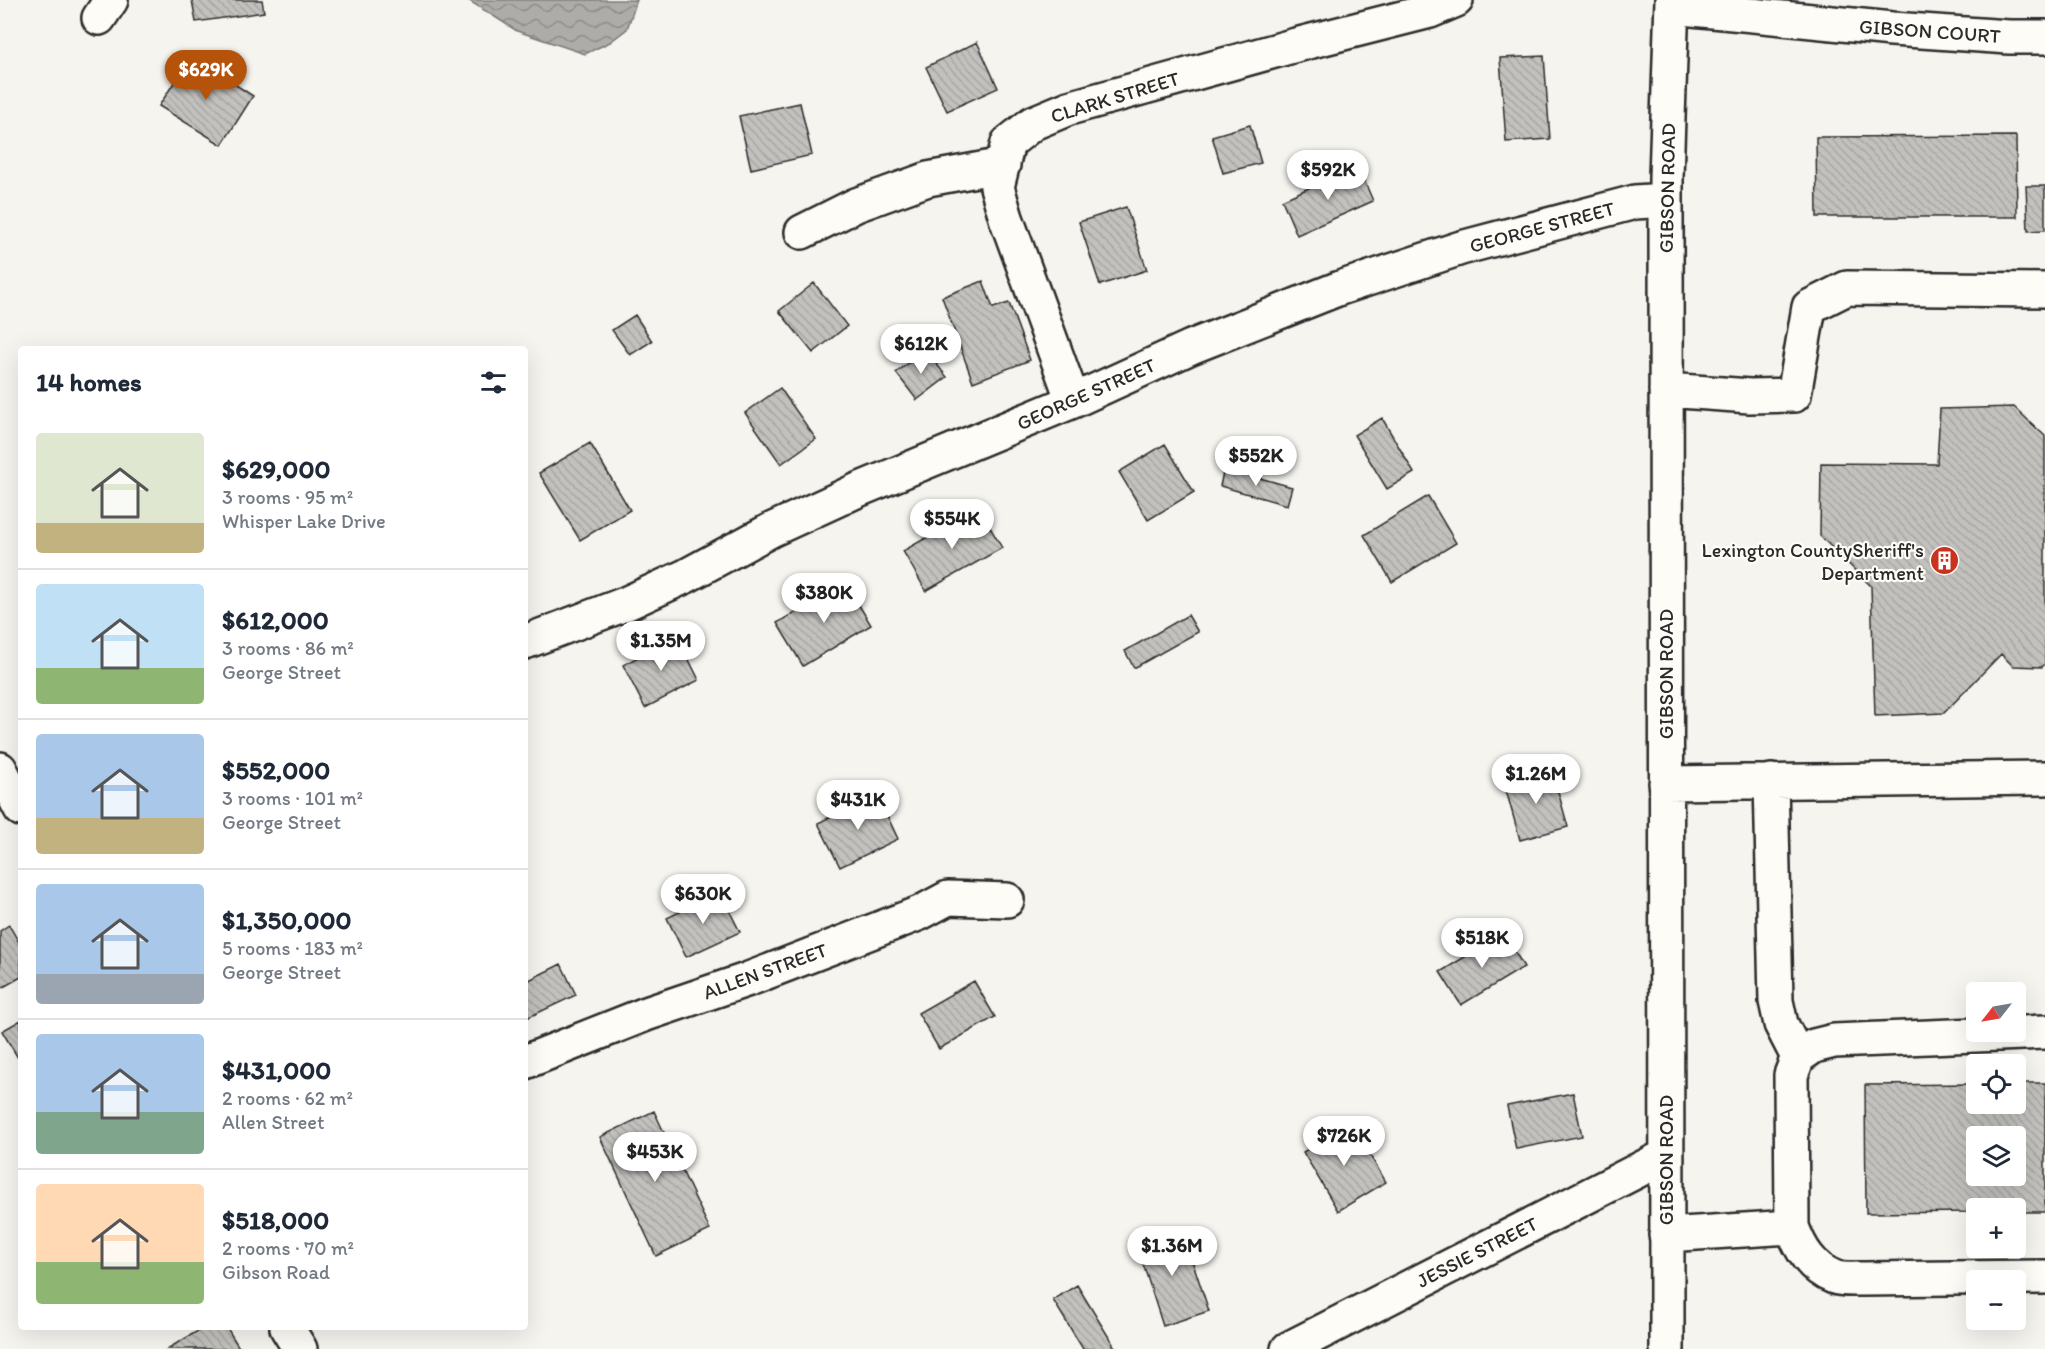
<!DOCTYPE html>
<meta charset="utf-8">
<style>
:root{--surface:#fff;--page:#f2f2f3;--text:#1f2937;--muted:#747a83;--line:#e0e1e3;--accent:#b45309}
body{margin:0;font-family:Itim,sans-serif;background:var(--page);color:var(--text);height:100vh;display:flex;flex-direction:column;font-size:22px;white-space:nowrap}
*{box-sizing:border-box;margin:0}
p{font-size:20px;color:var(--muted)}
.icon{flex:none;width:33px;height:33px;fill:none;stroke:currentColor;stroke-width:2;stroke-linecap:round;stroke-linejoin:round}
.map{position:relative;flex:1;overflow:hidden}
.panel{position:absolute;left:18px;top:346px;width:510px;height:984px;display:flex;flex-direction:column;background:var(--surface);border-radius:6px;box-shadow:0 6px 24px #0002}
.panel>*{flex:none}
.needle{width:39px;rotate:239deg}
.controls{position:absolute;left:1966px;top:982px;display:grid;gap:12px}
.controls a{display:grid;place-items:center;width:60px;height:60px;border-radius:6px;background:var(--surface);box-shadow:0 6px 24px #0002;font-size:30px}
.price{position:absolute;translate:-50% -51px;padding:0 14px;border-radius:21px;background:#fff;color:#222;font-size:20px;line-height:39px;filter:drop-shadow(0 2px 3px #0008)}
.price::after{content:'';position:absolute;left:50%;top:36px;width:18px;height:14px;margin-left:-9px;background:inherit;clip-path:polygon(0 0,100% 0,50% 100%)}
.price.active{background:var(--accent);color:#fff}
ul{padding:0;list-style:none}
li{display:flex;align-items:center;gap:18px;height:150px;padding:0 18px}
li+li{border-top:2px solid var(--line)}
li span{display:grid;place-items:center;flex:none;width:168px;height:120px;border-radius:6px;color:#555}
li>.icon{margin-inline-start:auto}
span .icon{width:72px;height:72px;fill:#fffc;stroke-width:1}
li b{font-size:26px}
h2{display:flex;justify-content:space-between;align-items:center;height:72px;padding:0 18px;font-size:26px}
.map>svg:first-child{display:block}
.water{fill:url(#water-waves);stroke:#797877;stroke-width:1.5}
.building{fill:url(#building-back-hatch);stroke:#2b2b2b;stroke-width:1.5;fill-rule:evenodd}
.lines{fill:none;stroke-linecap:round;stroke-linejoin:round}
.minor-casing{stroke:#2b2b2b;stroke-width:38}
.minor{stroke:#fdfcf7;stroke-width:33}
.labels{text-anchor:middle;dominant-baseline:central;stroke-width:4.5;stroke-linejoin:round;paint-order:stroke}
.street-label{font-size:20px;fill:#2b2b2b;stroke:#fdfcf7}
.poi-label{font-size:20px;fill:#2b2b2b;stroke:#fdfcf7;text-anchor:end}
</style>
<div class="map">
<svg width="2045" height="1349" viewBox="0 0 2045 1349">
<defs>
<pattern id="water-waves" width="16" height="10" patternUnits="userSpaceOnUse" patternTransform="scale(1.5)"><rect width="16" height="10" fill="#adaca9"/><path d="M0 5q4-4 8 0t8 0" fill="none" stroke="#8d8c8a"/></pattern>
<pattern id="building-back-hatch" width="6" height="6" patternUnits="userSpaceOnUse" patternTransform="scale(1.5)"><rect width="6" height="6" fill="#c2c1be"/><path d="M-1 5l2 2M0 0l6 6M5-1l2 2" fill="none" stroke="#a7a6a3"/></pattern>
</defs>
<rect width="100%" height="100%" fill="#f5f4ef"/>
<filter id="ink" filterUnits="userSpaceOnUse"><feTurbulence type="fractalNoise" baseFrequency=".0167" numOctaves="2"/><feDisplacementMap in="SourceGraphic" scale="12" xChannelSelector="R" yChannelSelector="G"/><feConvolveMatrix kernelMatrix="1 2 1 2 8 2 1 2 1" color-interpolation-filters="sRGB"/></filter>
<g filter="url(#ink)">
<path class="water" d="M468,0H637L627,29L610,42L585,54L517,31Z"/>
<path class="building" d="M192,0H262L264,12L196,22Z
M977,42L998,88L947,111L926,67Z
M191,56L253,96L222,145L159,106Z
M1544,56L1550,139L1506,142L1500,58Z
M800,103L812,155L751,169L739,116Z
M1250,125L1261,163L1223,173L1212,136Z
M2016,136L2017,217H1817L1816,137Z
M1358,166L1373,201L1297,235L1282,200Z
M2026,186H2045V230L2028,231Z
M1126,207L1147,270L1100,285L1079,222Z
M983,281L993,308L1009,303L1030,360L973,382L942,297Z
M814,283L847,326L813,353L779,311Z
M635,315L652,341L630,355L612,330Z
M925,350L947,377L917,400L896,373Z
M780,388L816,439L781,464L745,413Z
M2014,407L2045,436V664L2042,667L2013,666L2001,654L1944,713L1875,716L1871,586L1820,536L1821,463L1937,464L1940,409Z
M1382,418L1414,473L1387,489L1354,435Z
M590,443L630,510L580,540L539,473Z
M1165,444L1194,492L1148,520L1119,472Z
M1224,468L1292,487L1287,505L1220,486Z
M1428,496L1456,543L1392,582L1364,535Z
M979,508L1002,548L926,591L903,551Z
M845,582L871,625L803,666L777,623Z
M1188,615L1198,632L1134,668L1125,651Z
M677,636L699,680L645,708L623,665Z
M1552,770L1568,827L1520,840L1504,783Z
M877,794L898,839L840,867L818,823Z
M720,892L740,932L686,957L667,918Z
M9,925L21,946V977L0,989V931Z
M1504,933L1524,967L1461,1005L1440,972Z
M561,964L576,995L527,1018L525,1014V982Z
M974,981L995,1017L939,1049L918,1013Z
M21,1020V1063L2,1031Z
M2016,1083H2045V1212H2016V1209H1977V1212L1866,1213L1865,1085L1977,1084V1104H2016ZM1977,1137H2016V1176H1977Z
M1573,1093L1582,1136L1516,1149L1507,1106Z
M654,1111L710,1230L656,1256L600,1137Z
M1351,1124L1386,1182L1338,1211L1303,1152Z
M1181,1227L1209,1311L1163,1326L1136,1242Z
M1077,1285L1116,1349H1083L1053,1300Z
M203,1328H227L240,1349H167Z"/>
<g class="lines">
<defs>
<path id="minor" d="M1672,7L1892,29L2009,37H2045
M99,18L111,0
M802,232L856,205L928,179L1003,165
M1666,390L1750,396L1794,395L1809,307L1847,288L2045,290
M1073,401L1006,218L997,187L1008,143L1033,123L1069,108L1296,45L1430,11L1456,0
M525,642L625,604L686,576L771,530L858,490L1073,401L1191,347L1340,288L1461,248L1635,202L1666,200
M0,769L21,809
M1771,781L1776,1001L1781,1024L1798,1057
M1666,783L2045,778
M525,1062L646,1014L749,979L920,913L948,898L1007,900
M1792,1227L1791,1075L1798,1057L1814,1046L1834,1041L2045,1032
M1666,1235L1792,1227C1800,1248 1811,1268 1834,1277C1842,1280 1854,1279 1863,1279L2045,1277
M287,1328L300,1349
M1288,1349L1666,1156
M1667,1349L1666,177L1672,0"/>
</defs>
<use href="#minor" class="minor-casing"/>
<use href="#minor" class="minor"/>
</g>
</g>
<defs>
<symbol id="building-disc" viewBox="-11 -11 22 22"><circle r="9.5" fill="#c8321e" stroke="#fdfcf7"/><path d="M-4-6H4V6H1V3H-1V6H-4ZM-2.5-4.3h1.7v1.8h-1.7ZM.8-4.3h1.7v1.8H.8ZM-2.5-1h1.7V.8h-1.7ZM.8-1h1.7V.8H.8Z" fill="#fff"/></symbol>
</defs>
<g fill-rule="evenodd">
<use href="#building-disc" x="1928" y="544" width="33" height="33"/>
</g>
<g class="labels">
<g class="street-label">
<text transform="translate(1930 31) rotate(4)">GIBSON COURT</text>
<text transform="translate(1115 97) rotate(-17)">CLARK STREET</text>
<text transform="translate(1667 188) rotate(-89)">GIBSON ROAD</text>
<text transform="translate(1542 227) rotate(-15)">GEORGE STREET</text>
<text transform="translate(1086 394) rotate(-24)">GEORGE STREET</text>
<text transform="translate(1666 674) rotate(-90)">GIBSON ROAD</text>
<text transform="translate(765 971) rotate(-20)">ALLEN STREET</text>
<text transform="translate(1666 1160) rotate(-90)">GIBSON ROAD</text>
<text transform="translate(1477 1252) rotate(-27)">JESSIE STREET</text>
</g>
<g class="poi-label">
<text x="1924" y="550">Lexington CountySheriff's<tspan x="1924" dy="23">Department</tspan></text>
</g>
</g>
</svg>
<div class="controls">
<a><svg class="needle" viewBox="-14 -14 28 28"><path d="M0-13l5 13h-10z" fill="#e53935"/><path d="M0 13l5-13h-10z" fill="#747a83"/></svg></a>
<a><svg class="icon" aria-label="locate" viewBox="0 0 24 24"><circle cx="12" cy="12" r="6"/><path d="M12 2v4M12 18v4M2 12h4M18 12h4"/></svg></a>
<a><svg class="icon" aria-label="layers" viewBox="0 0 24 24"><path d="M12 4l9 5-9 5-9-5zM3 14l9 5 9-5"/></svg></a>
<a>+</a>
<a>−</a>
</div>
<b class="price active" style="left:206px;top:101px">$629K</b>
<b class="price" style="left:1328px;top:201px">$592K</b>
<b class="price" style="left:921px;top:375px">$612K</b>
<b class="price" style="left:1256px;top:487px">$552K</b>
<b class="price" style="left:952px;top:550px">$554K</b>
<b class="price" style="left:824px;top:624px">$380K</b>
<b class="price" style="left:661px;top:672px">$1.35M</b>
<b class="price" style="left:1536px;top:805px">$1.26M</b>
<b class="price" style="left:858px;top:831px">$431K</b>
<b class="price" style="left:703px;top:925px">$630K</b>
<b class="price" style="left:1482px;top:969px">$518K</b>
<b class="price" style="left:1344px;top:1167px">$726K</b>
<b class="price" style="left:655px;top:1183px">$453K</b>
<b class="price" style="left:1172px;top:1277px">$1.36M</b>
<section class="panel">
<h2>14 homes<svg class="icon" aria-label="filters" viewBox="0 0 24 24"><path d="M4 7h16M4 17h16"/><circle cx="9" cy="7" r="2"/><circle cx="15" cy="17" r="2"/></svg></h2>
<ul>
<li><span style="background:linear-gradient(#dfe7d0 75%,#c2b280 0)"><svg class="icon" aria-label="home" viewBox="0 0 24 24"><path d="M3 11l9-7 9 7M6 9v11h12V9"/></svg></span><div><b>$629,000</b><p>3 rooms · 95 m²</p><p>Whisper Lake Drive</p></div></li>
<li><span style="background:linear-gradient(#bfe0f5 70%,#8fb573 0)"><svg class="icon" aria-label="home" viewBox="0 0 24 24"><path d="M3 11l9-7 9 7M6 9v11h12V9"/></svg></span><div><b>$612,000</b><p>3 rooms · 86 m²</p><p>George Street</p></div></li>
<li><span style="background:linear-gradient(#a9c7e8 70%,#c2b280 0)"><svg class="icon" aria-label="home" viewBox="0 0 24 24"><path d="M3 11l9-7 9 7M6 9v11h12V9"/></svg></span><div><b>$552,000</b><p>3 rooms · 101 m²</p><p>George Street</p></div></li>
<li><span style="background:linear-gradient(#a9c7e8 75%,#9aa5b1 0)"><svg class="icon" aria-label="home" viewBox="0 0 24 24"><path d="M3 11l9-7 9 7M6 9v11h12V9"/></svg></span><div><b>$1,350,000</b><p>5 rooms · 183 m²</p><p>George Street</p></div></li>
<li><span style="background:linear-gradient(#a9c7e8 65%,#7fa58c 0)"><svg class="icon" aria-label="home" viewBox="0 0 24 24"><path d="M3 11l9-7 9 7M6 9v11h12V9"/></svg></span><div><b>$431,000</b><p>2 rooms · 62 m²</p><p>Allen Street</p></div></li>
<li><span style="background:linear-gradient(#ffd9b3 65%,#8fb573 0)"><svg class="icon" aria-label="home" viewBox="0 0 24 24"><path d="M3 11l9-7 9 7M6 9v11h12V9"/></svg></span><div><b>$518,000</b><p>2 rooms · 70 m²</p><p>Gibson Road</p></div></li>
</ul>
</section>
</div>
